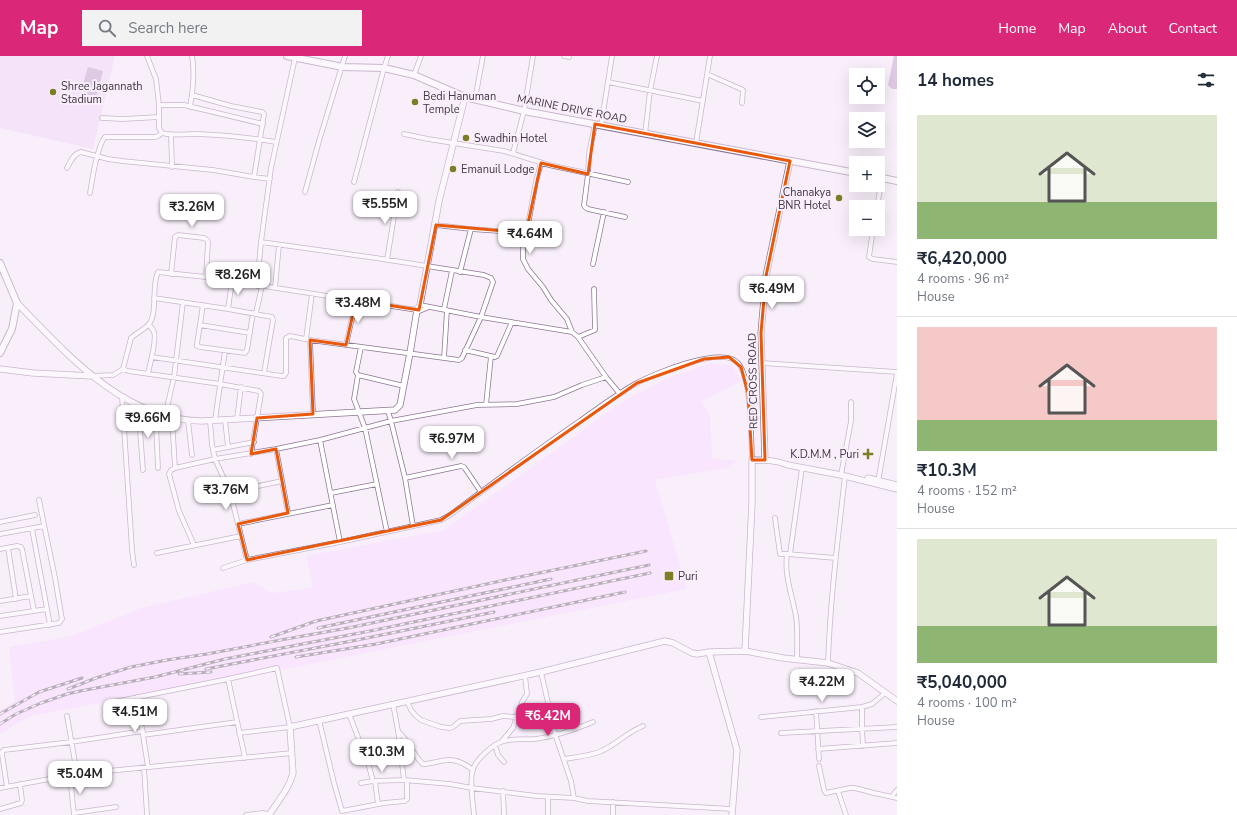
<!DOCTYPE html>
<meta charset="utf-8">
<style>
:root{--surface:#fff;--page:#f2f2f3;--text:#1f2937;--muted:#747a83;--line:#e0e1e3;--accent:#db2777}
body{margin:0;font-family:"Nunito Sans",sans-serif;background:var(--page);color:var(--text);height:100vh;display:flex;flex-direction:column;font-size:15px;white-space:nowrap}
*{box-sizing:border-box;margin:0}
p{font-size:13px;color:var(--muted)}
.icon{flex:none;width:22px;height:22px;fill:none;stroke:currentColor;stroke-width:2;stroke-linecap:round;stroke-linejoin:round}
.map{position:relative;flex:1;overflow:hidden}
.sheet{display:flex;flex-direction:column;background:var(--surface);width:340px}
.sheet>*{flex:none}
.tools{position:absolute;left:849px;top:12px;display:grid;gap:8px}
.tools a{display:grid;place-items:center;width:36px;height:36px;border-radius:0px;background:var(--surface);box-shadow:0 4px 16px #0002;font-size:20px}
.price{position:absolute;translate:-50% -34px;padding:0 9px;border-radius:8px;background:#fff;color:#222;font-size:13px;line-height:26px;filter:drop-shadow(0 1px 2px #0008)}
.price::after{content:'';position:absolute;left:50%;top:24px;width:12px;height:9px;margin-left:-6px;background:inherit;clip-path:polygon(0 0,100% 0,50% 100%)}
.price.active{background:var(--accent);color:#fff}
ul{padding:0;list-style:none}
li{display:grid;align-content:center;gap:8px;height:212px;padding:0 20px}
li+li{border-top:1px solid var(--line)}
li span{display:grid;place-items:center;height:124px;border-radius:0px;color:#555}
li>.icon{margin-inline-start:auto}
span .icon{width:72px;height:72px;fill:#fffc;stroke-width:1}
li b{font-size:17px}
h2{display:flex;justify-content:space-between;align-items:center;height:48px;padding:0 20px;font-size:17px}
header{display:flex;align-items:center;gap:24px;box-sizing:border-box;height:56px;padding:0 20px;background:var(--accent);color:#fff}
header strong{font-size:19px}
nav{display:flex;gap:22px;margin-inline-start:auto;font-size:14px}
.search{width:280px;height:36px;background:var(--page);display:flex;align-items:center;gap:10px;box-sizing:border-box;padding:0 14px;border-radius:0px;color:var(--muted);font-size:15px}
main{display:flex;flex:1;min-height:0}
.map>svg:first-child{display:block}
.built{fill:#f8daff}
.green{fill:#eed5f5}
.water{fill:#bd9fc5}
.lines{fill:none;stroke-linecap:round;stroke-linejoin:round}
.minor-casing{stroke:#8d7793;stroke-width:5.5}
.secondary-casing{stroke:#8d7793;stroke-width:7}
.trunk-casing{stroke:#8d7793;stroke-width:8}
.minor{stroke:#fff;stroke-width:4}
.secondary{stroke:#fff;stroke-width:5.5}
.trunk{stroke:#fff;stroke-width:6}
.rail-casing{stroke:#6a606c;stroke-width:3}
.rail{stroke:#f9effb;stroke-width:1.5;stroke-dasharray:4.5;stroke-linecap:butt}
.marked{fill:none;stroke:#e8590c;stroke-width:3;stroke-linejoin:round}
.poi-dot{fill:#7d7d25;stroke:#f9effb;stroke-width:1.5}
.labels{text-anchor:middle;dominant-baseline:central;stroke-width:4;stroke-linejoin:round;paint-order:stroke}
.poi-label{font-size:11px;fill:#413743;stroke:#f9effb;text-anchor:start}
.street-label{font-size:11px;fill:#413743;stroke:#f9effb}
</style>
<header>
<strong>Map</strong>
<div class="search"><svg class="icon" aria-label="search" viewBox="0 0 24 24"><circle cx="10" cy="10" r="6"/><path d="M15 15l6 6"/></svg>Search here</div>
<nav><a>Home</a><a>Map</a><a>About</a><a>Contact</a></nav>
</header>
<main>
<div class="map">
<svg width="897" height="759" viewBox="0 0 897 759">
<rect width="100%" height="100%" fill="#f9effb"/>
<path class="built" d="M712,307L732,309L742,325L701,345L710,359L712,402L737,405L728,412L655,424L687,533L291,612L30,660L0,678V654L15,645L9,591L71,580L141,552L254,526L271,537L313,532L306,500L444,474L622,346L668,322Z"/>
<path class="green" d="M0,0H115L93,93L0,72Z"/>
<path class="water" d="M894,0H897V33H892L888,29Z
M88,11L103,15L95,45L79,42Z"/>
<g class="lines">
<defs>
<path id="minor" d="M147,0L156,23L159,49V72L162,77L167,78C177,79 188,78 198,78C224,79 251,82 276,86
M564,0L569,1
M707,18L741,33L743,34L742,47
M414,19L421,0
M608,26L703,45
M192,39L231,50L262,56L264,58L254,121
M475,43L483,0
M159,49H184L263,68
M190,51C193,34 195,16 192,0
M102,62L123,63L159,61
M595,68L589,97L588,118L584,149L585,151L588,153L625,161
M601,70L612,0
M171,78L172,111
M404,78L428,83L504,95L549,109L628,126
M645,78L650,35L657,0
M696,87L710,0
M513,97L524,55L533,0
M541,107L536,125L528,169L523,192V203L528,213L543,231L551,244L567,263L572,276
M67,112C70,106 74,97 81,96L108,103L122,105L213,114L254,121L270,123
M354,126L384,12L388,0
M305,136L319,85L345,0
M90,137C92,124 97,90 105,81H155L158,80L162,77
M877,151L882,122
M436,169L471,173L526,177
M873,173L869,201L873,203L897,206
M387,204L398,136
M593,208L604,156
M460,216L471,173
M171,218L175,181L178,179L204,182L207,184L208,186L206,221
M257,230L261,186L271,112L295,2
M275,232L279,189
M154,242L228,253L272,261L273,264L264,317
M203,249L197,288V290L200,291L245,297L247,294L253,257
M420,249L481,261L572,276L578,281L606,321L620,338
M228,253L232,225
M444,253L452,215
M417,256L429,251
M256,257L262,230
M200,269L250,277
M578,281L595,274L594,233
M306,283L312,238
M310,284L313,358
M346,289L356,244
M361,291L356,316L358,319L404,330
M465,294L495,301L497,300L512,266
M152,301L282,320H284L286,317V282L290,280L310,284L459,304L462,302L481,261L493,226L491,222L484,219L376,202L261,186
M444,302L447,254
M762,307L897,316
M123,313L128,315L220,328L259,335L261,338L251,398
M148,317C150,308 157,284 154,276C153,273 151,271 149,269
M358,319L354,343L365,372L387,476
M92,320L113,319L123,313L131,282C136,277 144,274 149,268C158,257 151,230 158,216L206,221L417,254
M122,341L132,494L134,509
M486,349L491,300
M140,350L139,361L143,414
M388,355L391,365L477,349L517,348L554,341L582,329L606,321
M156,356V368L158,412
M165,360L174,321L183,246
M172,362L175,412
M237,363L241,331
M215,364L225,295
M225,364L228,391
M188,365L192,399
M210,365L212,389L215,403L230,436L247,504
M320,384L340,486
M276,393L288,457
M213,394L254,386
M841,419L851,365V346
M405,422L461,410L464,411L481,436
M878,426L897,317
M230,436L282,425
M331,437L377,428
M775,462L780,498H787
M0,466L35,459
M238,468L333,449
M32,473L50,569
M0,478L44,470
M194,489L179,455L169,418L171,414L175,412L215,403L276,393L320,384L391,365L405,422L413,470
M8,492L16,543
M0,493L17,490L21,491L22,493L34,555
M157,497L241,480
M790,498L802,412
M223,512L247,504L340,486L441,464L450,459C493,427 536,395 580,365C598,352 616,339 635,328C653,318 722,289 738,307C752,323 751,382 752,404
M0,545L31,540
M0,560L47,553
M0,576L59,567L62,563L55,522L39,444
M797,604C797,589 798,574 796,560C792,539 784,519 787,498L836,502
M828,607C830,544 838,482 845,420
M541,616L555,678L571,725L574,742
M228,623L245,702
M137,641L148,711
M407,645L411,654L415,659L421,664L441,671L450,672L453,671L460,665L491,663L503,660L515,661L519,658L522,646L527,638L525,620
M114,646L228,623L277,612L290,671L239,677
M393,648L398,675L404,724
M862,651V673L863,690
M816,655L819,703
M349,658L368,707L373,725
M67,660L77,718
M761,661L862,651L872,648L885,637
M319,664L334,727L342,755L384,747L405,745L407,743V725
M398,675L405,683L419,704L423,708C428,708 432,707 436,706C452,702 460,704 473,714
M781,677L897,671
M143,679L237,666
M502,685L513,672L517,660
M495,689L498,699L504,706
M818,693L897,687
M564,703C576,701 588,700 599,696C615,690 627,676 643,670
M819,710L824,734L826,737L850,732H855L874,737L897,742
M144,712L147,759
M70,720L74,759
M375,725L378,748
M361,727L373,725L404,724L450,728L472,732L537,740L574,742L588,745L733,753
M7,731L2,698V696L4,694L71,686L143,675
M0,732L77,718L292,697
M503,735L504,759
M838,735L846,759
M892,740L897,734
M548,741V759
M613,746V759
M0,753L21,747L22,744L20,728
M74,757L116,751
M246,759L262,757L269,758
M474,759C473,747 469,723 473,713C476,704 492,689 501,686C511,682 524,684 535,683C553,681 576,673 593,666"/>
<path id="secondary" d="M17,247C68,299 124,364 202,365L395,354L400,349L410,297L417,254L420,249L439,145L465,41
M0,313L33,317L92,320
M765,404L761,277L766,220L790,105
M868,422L897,429
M745,595L752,447V404C765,404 776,404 788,409L841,419L897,433
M709,596L737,694L732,759
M269,759C278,745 289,733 293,717L290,671L541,616L665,585L673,587L692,597L697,598L709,596L745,595L783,602L828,607L858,617L897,645"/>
<path id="trunk" d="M287,0L343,11L384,12L414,19L465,41L524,55L856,117
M878,121L897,125
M0,207L17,247L12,273L0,297"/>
</defs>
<use href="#minor" class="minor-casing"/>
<use href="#secondary" class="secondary-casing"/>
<use href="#trunk" class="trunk-casing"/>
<use href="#minor" class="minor"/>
<use href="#secondary" class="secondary"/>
<use href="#trunk" class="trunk"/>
<defs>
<path id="rail" d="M318,572L551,523
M271,581L316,565L510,523L646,495
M296,601L376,588L625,536
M206,613L357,584L494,556
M179,618L211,616
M68,633L96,622L131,611L167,604L207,598L286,583L348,572L649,509
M0,658L39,636L82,622
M0,668L16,658L41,647L67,638L80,635L155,621L225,603L370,575L650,517"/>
</defs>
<use href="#rail" class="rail-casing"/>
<use href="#rail" class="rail"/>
</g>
<path d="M0 0H897V759H0ZM595,68L790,105L766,220L761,277L765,404H752L748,337L741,311L729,301L704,303L637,327L441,464L247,504L238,468L288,457L276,393L251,398L257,362L313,358L310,284L346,289L356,244L419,254L436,169L526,177L541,107L588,118Z" fill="#f9effb" fill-opacity=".55" fill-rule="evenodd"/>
<path class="marked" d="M595,68L790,105L766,220L761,277L765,404H752L748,337L741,311L729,301L704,303L637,327L441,464L247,504L238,468L288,457L276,393L251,398L257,362L313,358L310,284L346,289L356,244L419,254L436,169L526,177L541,107L588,118Z"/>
<g class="poi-dot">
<circle cx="53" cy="36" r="4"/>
<circle cx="415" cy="46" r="4"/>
<circle cx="466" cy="82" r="4"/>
<circle cx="453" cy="113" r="4"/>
<circle cx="839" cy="142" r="4"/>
<path d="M866 392h4v4h4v4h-4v4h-4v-4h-4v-4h4z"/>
<rect x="664" y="515" width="10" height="10" rx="2"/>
</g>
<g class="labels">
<g class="poi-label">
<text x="61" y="30">Shree Jagannath<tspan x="61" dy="13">Stadium</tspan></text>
<text x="423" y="40">Bedi Hanuman<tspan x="423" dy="13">Temple</tspan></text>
<text x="474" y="82">Swadhin Hotel</text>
<text x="461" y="113">Emanuil Lodge</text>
<text x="831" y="136" text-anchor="end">Chanakya<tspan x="831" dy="13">BNR Hotel</tspan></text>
<text x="859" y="398" text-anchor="end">K.D.M.M , Puri</text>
<text x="678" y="520">Puri</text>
</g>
<g class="street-label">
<text transform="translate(572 53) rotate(11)">MARINE DRIVE ROAD</text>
<text transform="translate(753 325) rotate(-91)">RED CROSS ROAD</text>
</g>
</g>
</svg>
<div class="tools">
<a><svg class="icon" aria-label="locate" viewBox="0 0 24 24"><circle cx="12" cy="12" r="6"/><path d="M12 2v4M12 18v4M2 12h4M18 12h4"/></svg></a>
<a><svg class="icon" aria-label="layers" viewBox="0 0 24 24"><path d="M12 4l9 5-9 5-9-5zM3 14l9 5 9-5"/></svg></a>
<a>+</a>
<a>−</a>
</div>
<b class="price" style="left:385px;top:169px">₹5.55M</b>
<b class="price" style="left:192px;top:172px">₹3.26M</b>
<b class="price" style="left:530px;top:199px">₹4.64M</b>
<b class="price" style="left:238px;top:240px">₹8.26M</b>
<b class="price" style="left:772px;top:254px">₹6.49M</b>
<b class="price" style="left:358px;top:268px">₹3.48M</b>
<b class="price" style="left:148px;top:383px">₹9.66M</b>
<b class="price" style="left:452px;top:404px">₹6.97M</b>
<b class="price" style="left:226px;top:455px">₹3.76M</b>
<b class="price" style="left:822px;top:647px">₹4.22M</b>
<b class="price" style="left:135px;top:677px">₹4.51M</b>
<b class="price active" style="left:548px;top:681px">₹6.42M</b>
<b class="price" style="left:382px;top:717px">₹10.3M</b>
<b class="price" style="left:80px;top:739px">₹5.04M</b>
</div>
<section class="sheet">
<h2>14 homes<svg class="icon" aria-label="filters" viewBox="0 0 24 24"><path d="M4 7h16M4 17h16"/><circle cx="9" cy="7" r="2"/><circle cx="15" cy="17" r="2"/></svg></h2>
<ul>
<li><span style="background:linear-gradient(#dfe7d0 70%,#8fb573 0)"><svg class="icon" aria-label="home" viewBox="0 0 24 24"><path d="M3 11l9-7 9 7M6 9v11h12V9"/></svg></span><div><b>₹6,420,000</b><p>4 rooms · 96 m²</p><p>House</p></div></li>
<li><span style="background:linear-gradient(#f6c9c9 75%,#8fb573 0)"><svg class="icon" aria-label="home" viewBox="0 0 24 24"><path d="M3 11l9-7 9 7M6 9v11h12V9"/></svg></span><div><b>₹10.3M</b><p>4 rooms · 152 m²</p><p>House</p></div></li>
<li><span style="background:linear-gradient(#dfe7d0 70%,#8fb573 0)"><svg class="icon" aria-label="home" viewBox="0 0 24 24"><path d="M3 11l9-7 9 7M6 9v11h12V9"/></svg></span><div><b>₹5,040,000</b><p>4 rooms · 100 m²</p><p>House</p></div></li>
</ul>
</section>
</main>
